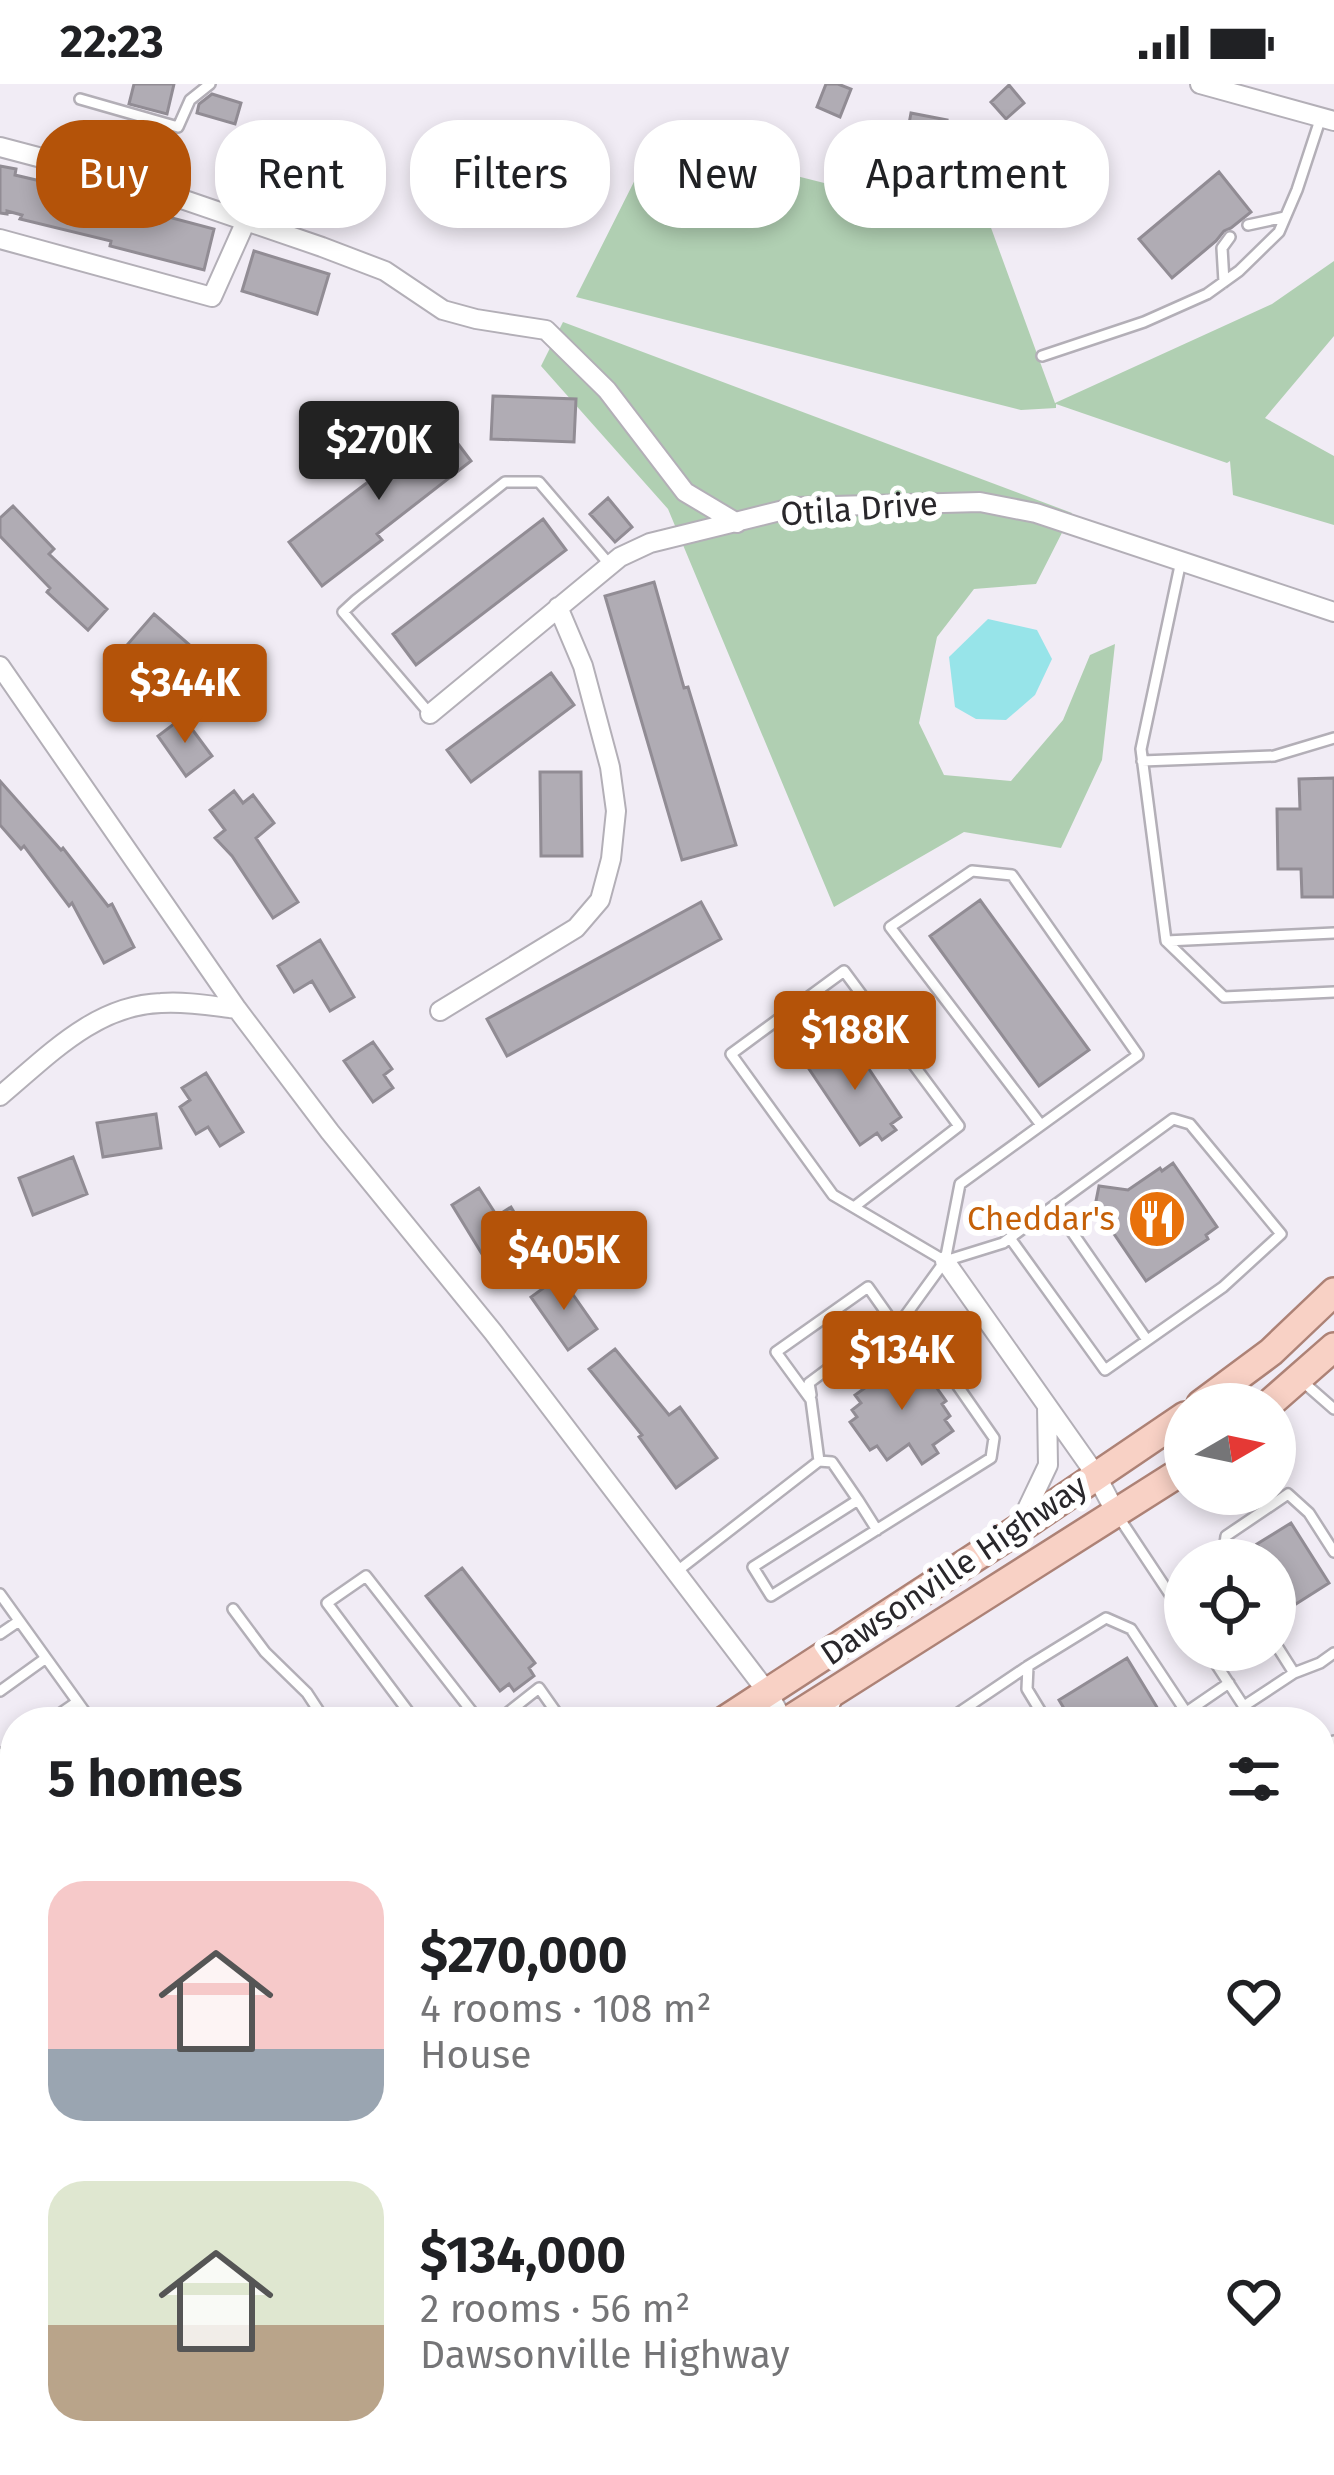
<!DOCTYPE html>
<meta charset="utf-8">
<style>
:root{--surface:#fff;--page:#f2f2f2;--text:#202124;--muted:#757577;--accent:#b45309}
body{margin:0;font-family:"Fira Sans",sans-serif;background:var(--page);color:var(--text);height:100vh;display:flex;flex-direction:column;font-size:45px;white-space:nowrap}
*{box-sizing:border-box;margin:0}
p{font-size:39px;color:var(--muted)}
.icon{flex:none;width:66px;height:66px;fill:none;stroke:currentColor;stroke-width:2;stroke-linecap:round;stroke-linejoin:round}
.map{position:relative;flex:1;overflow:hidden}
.panel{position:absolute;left:0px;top:1623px;width:1335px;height:768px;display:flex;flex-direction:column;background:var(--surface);border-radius:48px 48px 0 0;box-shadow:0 6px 18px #0003}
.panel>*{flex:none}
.banner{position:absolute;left:36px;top:36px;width:1263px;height:108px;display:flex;gap:24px}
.needle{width:78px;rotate:81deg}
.buttons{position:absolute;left:1164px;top:1299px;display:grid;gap:24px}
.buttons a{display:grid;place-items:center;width:132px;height:132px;border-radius:50%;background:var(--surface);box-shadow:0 6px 18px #0003;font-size:60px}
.price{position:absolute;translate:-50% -102px;padding:0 27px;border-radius:12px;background:var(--accent);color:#fff;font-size:39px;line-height:78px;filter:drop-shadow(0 3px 6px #0008)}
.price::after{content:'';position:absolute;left:50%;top:72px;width:36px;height:27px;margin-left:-18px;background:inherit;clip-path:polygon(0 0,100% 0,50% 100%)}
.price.selected{background:#222;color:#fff}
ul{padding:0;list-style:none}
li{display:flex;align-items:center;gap:36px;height:300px;padding:0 48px}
li span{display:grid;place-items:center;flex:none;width:336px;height:240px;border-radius:36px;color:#555}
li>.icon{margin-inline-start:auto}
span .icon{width:144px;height:144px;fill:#fffc;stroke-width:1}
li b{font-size:51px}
h2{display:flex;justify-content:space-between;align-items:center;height:144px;padding:0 48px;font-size:51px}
.tag{padding:0 42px;border-radius:48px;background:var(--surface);box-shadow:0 6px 18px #0003;font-size:42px;line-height:108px}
.tag.selected{background:var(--accent);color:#fff}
.status{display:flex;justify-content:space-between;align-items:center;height:84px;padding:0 60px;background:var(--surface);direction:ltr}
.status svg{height:33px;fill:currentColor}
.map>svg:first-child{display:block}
.green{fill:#b0cfb2}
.water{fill:#97e4e9}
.building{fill:#b0acb4;stroke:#918c94;stroke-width:3}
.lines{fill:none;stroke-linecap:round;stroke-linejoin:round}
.lane-casing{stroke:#b3afb7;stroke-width:14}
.street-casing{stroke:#b3afb7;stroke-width:22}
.primary-casing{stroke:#ad8276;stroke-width:32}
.lane{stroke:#fff;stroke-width:9}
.street{stroke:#fff;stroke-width:18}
.primary{stroke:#f8d1c5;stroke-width:27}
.labels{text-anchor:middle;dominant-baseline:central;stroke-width:12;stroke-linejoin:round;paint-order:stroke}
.street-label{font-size:33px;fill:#29272b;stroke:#fff}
.food-label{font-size:33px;fill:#c56008;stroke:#fff;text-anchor:end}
</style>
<div class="status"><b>22:23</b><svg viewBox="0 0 49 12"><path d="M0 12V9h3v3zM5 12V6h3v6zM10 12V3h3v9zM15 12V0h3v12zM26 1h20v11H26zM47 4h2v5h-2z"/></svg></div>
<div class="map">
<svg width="1334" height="2391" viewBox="0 0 1334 2391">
<rect width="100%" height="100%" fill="#f1ecf5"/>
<path class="green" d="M655,56L990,141L1055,319L1272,220L1334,177V252L1265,334L1334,372V441L1233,411L1230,377L1227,379L1056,320V324L1021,326L576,213Z
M563,238L1072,429L1036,500L974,505L937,553L919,639L944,691L1011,697L1063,636L1090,571L1115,560L1102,676L1061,764L964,748L834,823L668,425L541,282Z
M1320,1901L1334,1919V2302L1320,2311Z
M722,2376H1215L1191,2391H703Z"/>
<path class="water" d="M988,535L1037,546L1052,575L1035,611L1006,636L976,635L955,623L949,573Z"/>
<path class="building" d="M134,0H174L167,30L129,20Z
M826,0H838L851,5L840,33L817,23Z
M1009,1L1024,19L1006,35L991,18Z
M212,10L241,19L235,40L197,29L199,20Z
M911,29L947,36L944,53L908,45Z
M867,54L886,58L880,82L861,77Z
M0,82L16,85L15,91L105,112L104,116L214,145L204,186L110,162L111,157L20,135L22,131L7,127V130L0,129Z
M1219,88L1251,128L1231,144L1224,147L1216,157L1172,194L1139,155Z
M254,167L329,190L317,230L242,207Z
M493,312L576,315L574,358L491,355Z
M440,336L471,377L377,450L382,456L322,502L289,458L368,398L365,393Z
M608,414L632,443L615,458L590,430Z
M13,422L54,465L49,470L107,525L88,546L47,508L50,504L0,452V434Z
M543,435L566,466L416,581L393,550Z
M654,498L684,604L688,603L736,761L682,776L605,512Z
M154,530L193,564L168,593L158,584L145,599L127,582L137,570L127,561Z
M551,589L574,621L471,698L447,666Z
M183,633L212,672L186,692L158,652Z
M540,688H581L582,772H541Z
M1334,694V813H1302L1301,785H1278L1277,725H1300L1299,695Z
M0,697L61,766L63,764L108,822L112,820L134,863L104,879L72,819L69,822L24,762L21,765L0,741Z
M234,707L243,719L253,711L274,739L256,754L298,818L273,834L232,772L215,754L225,746L210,726Z
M980,816L1089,966L1039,1002L930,852Z
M701,818L721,855L507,972L487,935Z
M320,856L354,913L330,927L312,897L294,908L278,882Z
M847,952L901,1033L891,1040L896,1046L882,1056L877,1049L860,1061L809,985L830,971L826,966Z
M373,958L392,985L384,991L393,1004L373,1018L344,977Z
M206,989L243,1048L220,1062L208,1043L196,1050L180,1023L190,1016L182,1004Z
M156,1030L161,1064L103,1073L97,1039Z
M73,1073L87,1110L33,1131L19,1094Z
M1173,1079L1217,1143L1206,1151L1208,1155L1146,1197L1095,1122L1099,1102L1128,1106L1160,1084L1162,1087Z
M479,1104L497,1132L511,1123L527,1150L485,1175L452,1121Z
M560,1192L597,1245L568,1266L531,1213Z
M615,1265L669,1331L680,1323L717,1374L676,1404L639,1353L642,1351L589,1285Z
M901,1278L907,1287L919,1279L946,1317L942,1320L950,1332L945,1336L953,1347L933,1361L938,1369L922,1380L909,1360L887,1376L877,1362L870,1366L850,1338L857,1333L852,1326L861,1319L855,1311Z
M1291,1439L1329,1499L1296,1520L1275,1488V1476H1267L1257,1460Z
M462,1484L535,1579L529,1584L534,1592L514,1607L509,1600L500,1607L426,1512Z
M1127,1574L1158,1625L1137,1638H1072L1059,1616Z
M15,1901V1970L0,1979V1911Z
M15,2327V2376H76L54,2391H0V2337Z"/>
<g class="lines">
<defs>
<path id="lane" d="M80,15L178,43L190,16L210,0
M1248,141L1285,133
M1224,198L1222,164L1230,153
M1042,272L1144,238L1207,210L1239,187L1279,148L1297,106L1321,33
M1181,477L1141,665L1166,857L1334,849
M430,630L343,528L356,516L505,398H539L610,481
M1142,677L1274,672L1334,654
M1166,857L1224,913L1334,908
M1054,1122L1147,1256
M854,1123L959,1042L844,887L731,970L833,1111L945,1177L1003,1159L1173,1035L1190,1040L1281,1150L1223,1203L1105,1286L1010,1154
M1302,1297L1334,1325
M811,1311L809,1299L892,1237
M819,1377L811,1316L776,1268L868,1203L892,1237L900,1239
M858,1416L877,1446
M1118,1432L1185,1533
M1223,1476L1226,1452L1288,1410L1309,1429L1334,1468
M676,1488L819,1377L832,1378L858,1416L753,1483L771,1512L991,1374L994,1354L930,1262L900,1239L945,1177L960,1100L1138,971L1012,791L972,787L890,843L1041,1041
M0,1510L92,1638
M233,1525L265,1568L307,1609L326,1638
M0,1550L19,1537
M1275,1559L1294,1589
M1207,1566L1254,1638
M0,1607L46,1574
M1244,1622L1294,1589L1320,1579L1334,1569
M48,1638L77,1618
M416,1638L327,1519L366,1492L480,1638
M496,1638L539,1604L563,1638
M828,1638L837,1615
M945,1638L1028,1582
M1047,1638L1027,1605L1028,1582L1106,1534L1131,1545L1186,1628
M1172,1638L1229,1599
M1320,1667L1334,1657
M0,1671L15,1661
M0,1730L15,1719
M1320,1737L1334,1758
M0,1793L15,1783
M0,1851L15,1840
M0,2024L15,2013
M0,2171L15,2174
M0,2255L15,2244
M0,2307L15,2298
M374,2376L384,2391
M439,2376L451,2391
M320,2391L343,2376"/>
<path id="street" d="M1200,0L1334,37
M0,63L129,97L322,163L385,187L443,226L476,235L546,246L607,306L685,408L737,439
M0,155L212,213L246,137
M0,582L237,925L330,1048L493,1248L768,1609L784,1638
M430,630L620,473L650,459L796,423L980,418L1036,429L1334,528
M440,927L576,844L600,816L611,775L616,727L610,683L583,582L558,523
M0,1012C48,972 95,921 161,919C186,917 212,922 237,925
M945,1177L1096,1391L1115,1427
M1019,1442L1048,1381L1047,1322"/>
<path id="primary" d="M1201,1320L1271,1268L1334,1208
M1269,1320L1334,1263
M722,1638L1017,1446L1185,1332
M786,1638L1185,1385
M0,2098L15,2088
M0,2146L15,2136"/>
</defs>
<use href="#lane" class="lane-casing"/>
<use href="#street" class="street-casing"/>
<use href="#primary" class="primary-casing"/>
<use href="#lane" class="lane"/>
<use href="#street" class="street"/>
<use href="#primary" class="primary"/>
</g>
<defs>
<symbol id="restaurant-disc" viewBox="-11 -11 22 22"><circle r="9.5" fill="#e8710a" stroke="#fff"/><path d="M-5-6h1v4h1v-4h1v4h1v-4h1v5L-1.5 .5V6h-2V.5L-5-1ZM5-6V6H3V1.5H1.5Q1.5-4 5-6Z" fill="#fff"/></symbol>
</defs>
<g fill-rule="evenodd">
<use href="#restaurant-disc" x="1124" y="1102" width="66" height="66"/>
</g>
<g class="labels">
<g class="street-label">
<text transform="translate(859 425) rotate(-4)">Otila Drive</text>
<text transform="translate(954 1486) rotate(-34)">Dawsonville Highway</text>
</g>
<g class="food-label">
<text x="1115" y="1135">Cheddar's</text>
</g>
</g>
</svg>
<div class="buttons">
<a><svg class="needle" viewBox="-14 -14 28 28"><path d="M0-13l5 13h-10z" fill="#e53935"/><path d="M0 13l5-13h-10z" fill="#757577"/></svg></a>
<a><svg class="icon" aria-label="locate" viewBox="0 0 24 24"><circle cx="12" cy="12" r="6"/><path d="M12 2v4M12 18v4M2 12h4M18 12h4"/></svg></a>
</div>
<b class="price selected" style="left:379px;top:419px">$270K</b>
<b class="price" style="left:185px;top:662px">$344K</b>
<b class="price" style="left:855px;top:1009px">$188K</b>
<b class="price" style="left:564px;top:1229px">$405K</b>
<b class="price" style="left:902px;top:1329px">$134K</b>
<div class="banner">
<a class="tag selected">Buy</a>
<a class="tag">Rent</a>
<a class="tag">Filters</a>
<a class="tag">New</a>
<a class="tag">Apartment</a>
</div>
<section class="panel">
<h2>5 homes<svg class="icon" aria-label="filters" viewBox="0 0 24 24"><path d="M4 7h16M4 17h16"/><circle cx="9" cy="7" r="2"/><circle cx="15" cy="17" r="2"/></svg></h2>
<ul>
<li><span style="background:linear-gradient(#f6c9c9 70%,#9aa5b1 0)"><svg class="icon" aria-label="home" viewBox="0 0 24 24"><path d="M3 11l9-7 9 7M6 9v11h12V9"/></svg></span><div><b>$270,000</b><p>4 rooms · 108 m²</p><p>House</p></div><svg class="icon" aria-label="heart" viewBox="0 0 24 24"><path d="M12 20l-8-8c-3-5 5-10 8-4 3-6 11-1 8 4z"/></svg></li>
<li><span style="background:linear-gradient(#dfe7d0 60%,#b9a48a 0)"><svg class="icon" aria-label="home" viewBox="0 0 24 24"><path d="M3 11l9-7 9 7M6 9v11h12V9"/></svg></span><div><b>$134,000</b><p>2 rooms · 56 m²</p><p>Dawsonville Highway</p></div><svg class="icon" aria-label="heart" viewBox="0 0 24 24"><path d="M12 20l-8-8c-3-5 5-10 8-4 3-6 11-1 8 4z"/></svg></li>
</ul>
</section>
</div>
